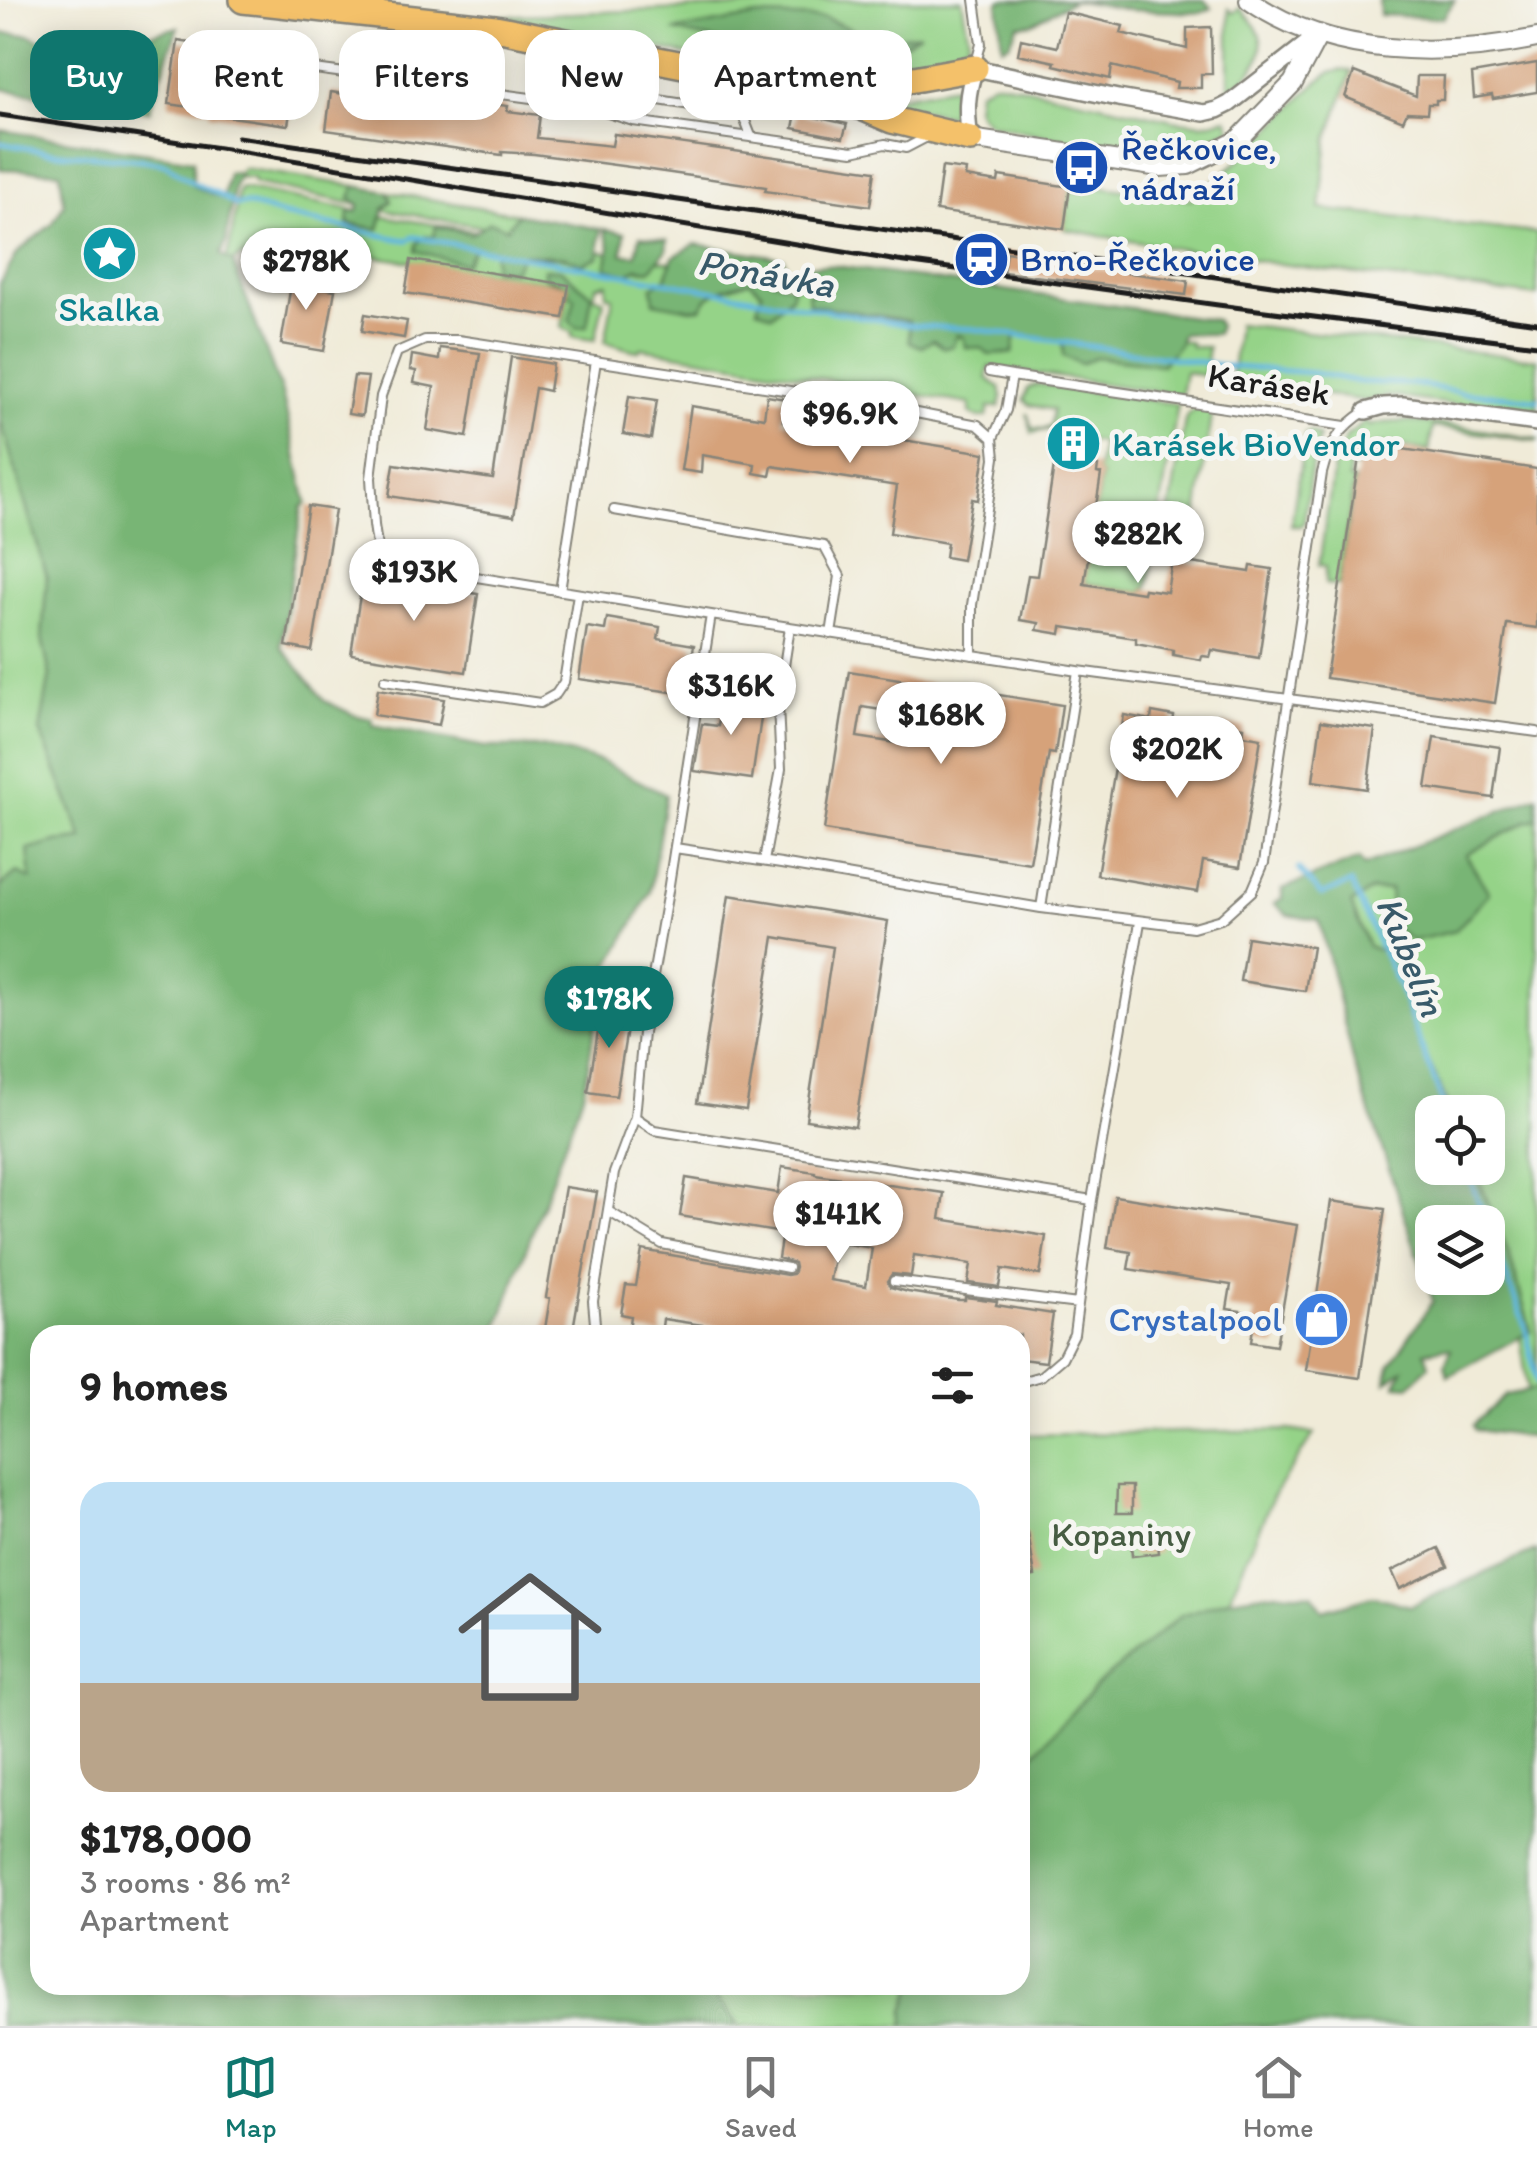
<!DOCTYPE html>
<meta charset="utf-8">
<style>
:root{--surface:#fff;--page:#f6f6f6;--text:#222;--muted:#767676;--line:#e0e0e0;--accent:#0f766e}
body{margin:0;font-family:Itim,sans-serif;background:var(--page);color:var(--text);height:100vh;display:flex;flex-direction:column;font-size:38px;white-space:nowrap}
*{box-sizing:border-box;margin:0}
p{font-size:32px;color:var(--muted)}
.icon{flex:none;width:55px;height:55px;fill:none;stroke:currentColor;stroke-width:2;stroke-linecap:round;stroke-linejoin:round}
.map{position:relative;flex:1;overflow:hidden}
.panel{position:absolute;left:30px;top:1325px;width:1000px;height:670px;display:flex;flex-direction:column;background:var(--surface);border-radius:30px;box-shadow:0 5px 25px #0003}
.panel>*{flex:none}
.top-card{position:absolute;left:30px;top:30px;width:1000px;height:90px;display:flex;gap:20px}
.buttons{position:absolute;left:1415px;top:1095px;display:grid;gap:20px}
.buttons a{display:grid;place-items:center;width:90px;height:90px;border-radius:20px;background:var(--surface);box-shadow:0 5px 25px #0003;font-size:50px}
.price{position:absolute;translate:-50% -85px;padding:0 22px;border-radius:35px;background:#fff;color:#222;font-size:32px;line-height:65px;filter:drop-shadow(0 2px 5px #0008)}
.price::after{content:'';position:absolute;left:50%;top:60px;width:30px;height:22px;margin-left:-15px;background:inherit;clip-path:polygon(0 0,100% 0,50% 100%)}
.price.on{background:var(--accent);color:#fff}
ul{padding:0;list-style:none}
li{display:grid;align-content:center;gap:20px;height:530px;padding:0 50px}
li+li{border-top:2px solid var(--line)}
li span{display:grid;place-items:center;height:310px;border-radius:30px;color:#555}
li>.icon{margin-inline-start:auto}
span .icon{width:180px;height:180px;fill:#fffc;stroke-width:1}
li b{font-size:42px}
h2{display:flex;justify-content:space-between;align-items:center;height:120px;padding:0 50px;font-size:42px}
.pill{padding:0 35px;border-radius:30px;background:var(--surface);box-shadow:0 5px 25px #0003;font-size:35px;line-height:90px}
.pill.on{background:var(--accent);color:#fff}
.tabs{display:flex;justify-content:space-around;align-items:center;height:140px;border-top:2px solid var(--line);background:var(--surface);font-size:28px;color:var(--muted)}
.tabs a{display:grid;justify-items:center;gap:5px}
.tabs .on{color:var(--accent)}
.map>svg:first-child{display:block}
.green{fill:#95d388;stroke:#587852;stroke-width:2.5}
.forest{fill:#78b574;stroke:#4a6848;stroke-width:2.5;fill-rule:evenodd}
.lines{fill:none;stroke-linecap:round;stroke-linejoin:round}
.stream{stroke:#62b8df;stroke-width:5}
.building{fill:#d6a27a;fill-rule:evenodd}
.service-casing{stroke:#86847a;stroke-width:12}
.minor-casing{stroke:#86847a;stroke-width:20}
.tertiary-casing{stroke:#86847a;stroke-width:22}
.trunk-casing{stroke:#86847a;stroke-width:30}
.service{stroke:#fff;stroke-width:8}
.minor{stroke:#fff;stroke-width:15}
.tertiary{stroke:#fff;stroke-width:18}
.trunk{stroke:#f4c16a;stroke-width:25}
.rail{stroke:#1c1c1c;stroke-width:5}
.labels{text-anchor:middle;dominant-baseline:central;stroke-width:10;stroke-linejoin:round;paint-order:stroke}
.transit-label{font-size:35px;fill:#164399;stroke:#f6f6f2;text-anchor:start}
.culture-label{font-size:35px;fill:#0d838f;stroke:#f6f6f2}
.street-label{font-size:35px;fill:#1c1c1c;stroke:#f6f6f2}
.shop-label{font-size:35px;fill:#366cbe;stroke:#f6f6f2;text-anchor:end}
.park-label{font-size:35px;fill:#465c42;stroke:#f6f6f2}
.water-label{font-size:38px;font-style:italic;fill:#385a6a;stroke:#f6f6f2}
</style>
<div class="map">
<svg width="1537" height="2026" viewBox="0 0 1537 2026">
<rect width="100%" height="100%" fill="#f6f6f2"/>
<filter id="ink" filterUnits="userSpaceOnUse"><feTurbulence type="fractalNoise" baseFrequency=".01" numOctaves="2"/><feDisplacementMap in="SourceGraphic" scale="20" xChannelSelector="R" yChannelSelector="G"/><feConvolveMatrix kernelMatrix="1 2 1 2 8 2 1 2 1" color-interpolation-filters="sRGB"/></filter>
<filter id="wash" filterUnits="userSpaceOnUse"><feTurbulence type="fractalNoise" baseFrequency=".0048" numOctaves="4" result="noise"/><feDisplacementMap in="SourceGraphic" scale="40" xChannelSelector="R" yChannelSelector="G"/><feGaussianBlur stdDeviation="2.25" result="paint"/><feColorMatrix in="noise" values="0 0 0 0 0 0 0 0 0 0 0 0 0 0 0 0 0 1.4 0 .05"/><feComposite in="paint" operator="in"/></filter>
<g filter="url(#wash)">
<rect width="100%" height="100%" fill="#f0ebd8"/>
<path class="green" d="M817,0H962L969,40L950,63L845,83L788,75L497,16L738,7Z
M1240,8C1247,16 1257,25 1260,35C1267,59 1247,79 1229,90V9L1234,13Z
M1341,70L1352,71L1328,138L1320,209L1537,233V296C1379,277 1221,259 1064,229L1070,187L1074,186L1075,191H1087V185L1192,199L1244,156L1317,82L1330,73Z
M993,82H1001L1173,120L1202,124L1227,118L1231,128L1187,151L1174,154L1137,152L1041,135L989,123L979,114L976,107L978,91Z
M954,86L951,116L880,100Z
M242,168L355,186L350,198L359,203V205L254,183L253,178L242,177L239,173Z
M242,188L358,211L349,225L379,229L383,216L475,231L471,234L436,226L474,248L539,257H565L582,264L598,257L599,251L609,253L606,268L650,270L659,260L671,262L666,278L704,300L723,289L750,281L762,292L772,315L793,290L791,285L819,289L820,293L809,304L909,321L933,340L956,335L963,337L966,347L983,349L1015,333L1063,341L1095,357L1162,365L1180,340L1191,343V347H1208L1204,376L1185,372L1181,395L989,367L987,378L1000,388L1002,398L999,407H989L987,417L979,418L970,413V404L641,348L639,351C629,351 616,344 605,342L613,297L606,295L607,283L596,286L594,296L604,300L595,340L572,337V332L562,327L568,293L575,298L592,295L560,269L569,285L370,256L368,275L250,257L242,256L233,262L226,259C234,236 234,213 239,190Z
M388,192L518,214L507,228L490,222L483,227L384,210L392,201Z
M1238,324L1537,359V415L1387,396L1366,401L1231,380Z
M1037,384L1178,404L1147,589H1144L1143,593L1084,583L1101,475L1097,473L1102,443L1078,439V435L1059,433L1051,429L1032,433L1027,413L1032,428L1043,429L1050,426L1053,410L1029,405L1024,400L1028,388Z
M1197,408L1212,410L1195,530L1167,526L1185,420L1188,414Z
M0,418L47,577L42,638L50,675L40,731L83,839L57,842L32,880L17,873L0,887Z
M1367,421L1369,426C1408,413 1494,433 1537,439V441L1433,427L1429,451C1403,447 1365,432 1356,467L1350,466L1349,479L1354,480L1339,585L1326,584V566L1319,565L1335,461L1347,436Z
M1310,432L1319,437L1311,470L1304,522L1301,526H1291L1305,434Z
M1537,819V1389L1528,1392L1520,1337L1531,1331L1509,1255L1474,1168H1488V1112H1451L1405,1008L1404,960L1368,946L1351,904L1370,891L1391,889L1466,855L1528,821Z
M1289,1430L1314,1434L1274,1494L1229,1599L1181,1615L1096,1686L1020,1769V1435Z
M705,1985H914L905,2010V2026H740Z"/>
<path class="forest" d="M1003,0H1204L1212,8L1201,13L1130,10L1074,0L1033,23L1018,25L1009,44L1002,47L998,2Z
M1379,0H1455L1443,18L1380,15Z
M758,16L825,18L879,41L920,33L859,73L673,31Z
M178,27L149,111L0,89V33L30,35L71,55Z
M0,130L193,160V186L223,199L228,173L236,172L240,177L235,183L226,242L221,255L233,262L282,393L307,503L302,507L281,646L325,701L354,715L372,719L373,725L486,747H545L600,761L666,795L650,893L603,978L584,1091L496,1332L498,1335H40V1985H143L148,1992L159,1985H705L740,2026H0V887L17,873L31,879L28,850L57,842L83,839L40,731L50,675L42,638L47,577L0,418V284L18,252L53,223L64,204L60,172L0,169Z
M355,186L388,192L392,201L384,208L379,229L348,224L349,212L358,211L359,204L350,198Z
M518,214L601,229L598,257L582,264L565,257L523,254L513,271L493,269L494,250L474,248L465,264L416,251L417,243L426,236H434L436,226L471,234L490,222L507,228Z
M604,229L625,233L622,254L636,255L640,236L667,240L666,251L650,270L637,268L628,274L606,268L610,246Z
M695,244L783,258L786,265L772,280L791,285L793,290L791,296L772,315L757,308L762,292L750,281C732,286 708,290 701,308L691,309L654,302L652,287L666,278L673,257Z
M802,265L837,266L1215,320L1219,326L1216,334H1182L1179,344L1162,365L1095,357L1081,364L1063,356L1062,341L1016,334L1013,353L989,355L983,349L966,347L963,337L957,335L953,346L944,348L933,340L921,347L909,342V321L809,304L808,293H819V282L799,277L797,272Z
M544,269H560L592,295L587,326L577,328L569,321L575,298L568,293L569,286L544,277Z
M1537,796V819L1527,821L1466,855L1489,893L1455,931L1412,941L1392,926L1390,889L1370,891L1351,904L1368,946L1404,960L1405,1008L1451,1112H1432V1168H1474L1509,1255L1531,1331L1448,1376L1445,1364L1451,1349L1443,1348L1425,1352L1429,1365L1410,1386L1396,1385L1403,1370L1386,1382L1390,1365L1433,1301L1355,1068L1319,920L1287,915L1274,903L1282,899V889L1359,859L1364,866ZM1432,1222H1488V1278H1432Z
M1537,1389V1438L1475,1430L1473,1425L1506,1395Z
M1537,1550V2026H905V2010L914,1985H1020V1769L1096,1686L1181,1615L1229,1599L1276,1592L1312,1594L1323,1610L1373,1596L1410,1606Z"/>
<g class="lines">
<path class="stream" d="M0,143L48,152L144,160L166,164L195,184L214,192L236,205L247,204L283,215L399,239L408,240L414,237L907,325L974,329L1234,367L1315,373L1360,382L1414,384L1466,393L1510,396L1537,400
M1299,869L1321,895L1351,883L1402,994L1446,1112
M1466,1168L1486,1222
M1488,1226L1526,1330L1537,1383"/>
</g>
<g id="blocks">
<path class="building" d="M1065,12L1123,26L1121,33L1187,49V28L1211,27L1212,74H1201V88H1176L1177,82L1112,66L1110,79L1054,65L1055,62L1018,54L1021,39L1057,47Z
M178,41L215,47L210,82L293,94L288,125L209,114L210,110L169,104Z
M1537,63V92L1493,99L1492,95L1474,98L1472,74Z
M1354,72L1416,96L1417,76H1444L1443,100H1436V104H1428L1427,113L1407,112L1403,121L1345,97Z
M331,92L395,102L396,92L508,106L507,111L540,115L537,138L612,146L614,134L875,171L870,206L765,191L766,187L637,168L534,154L502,152V155L326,130Z
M796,113L847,124L843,138L793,128Z
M942,167L966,170L965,177L998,182L999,176L1070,187L1064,229L936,211Z
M1006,252L1073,262L1072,265L1188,281L1186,295L1003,272Z
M411,260L569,285L563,318L405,293Z
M286,269L306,273L303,285L335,290L324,351L281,344L290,291L282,289Z
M365,314L407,321L404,338L362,331Z
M440,348L480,353L467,437L427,430L434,387L414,383L416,371L410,370L412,355L439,360Z
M511,357L553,364L549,391L535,388L514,516L389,496L394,464L493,479Z
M354,376L368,377L362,416L348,414Z
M629,396L657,400L651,439L623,434Z
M767,396L786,399L783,421L985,453L978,500L972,499L962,560L945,557L947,543L890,533L897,486L772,466L770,476L754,473L755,464L702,455L701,473L681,470L691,406L764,418Z
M1382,446L1537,469V628L1507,624L1495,703L1326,678L1358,464L1368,450Z
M1066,455L1082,458V463L1098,466L1097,473L1101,474L1084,584L1143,593L1144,589L1167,592L1172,560L1250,572L1251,566L1272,569L1259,658L1212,650L1210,657L1202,656L1201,660L1173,655V650L1168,649L1136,643V638L1062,627L1061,634L1037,630L1039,623L1020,620L1028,575L1037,576L1054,466L1058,467L1059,460L1065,461Z
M308,506L335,510L312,651L286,646Z
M363,576L478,594L466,672L351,654Z
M607,618L660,627L658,639L694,645L686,694L579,679L587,627L605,630Z
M849,671L1062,705L1055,754L1049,753L1030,863L824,830ZM862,707L907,714L903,744L857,737Z
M725,683L739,685L737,701L763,705L752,779L694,771L702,724L718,726Z
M378,689L444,699L439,725L374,715Z
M1152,712L1174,716L1173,723L1222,731L1223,724L1244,727L1243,735L1261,738L1240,867L1203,861L1198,892L1097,875L1124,715L1151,720Z
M1321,721L1375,729L1367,789L1313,781Z
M1434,737L1500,747L1493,798L1426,788Z
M729,895L888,921L855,1127L806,1120L833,947L774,937L746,1110L697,1103Z
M1247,937L1312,947L1305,991L1240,981Z
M602,1006L630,1011L616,1096L588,1092Z
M782,1167L815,1172V1174L944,1193L940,1219L1046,1236L1040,1275L1002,1269L999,1287L968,1283L971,1264L914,1255L911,1276L892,1274L887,1281L890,1287L908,1292L958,1300H965V1297L997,1301L996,1305L1053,1314L1046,1362L1020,1359V1335H768L663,1319L661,1335L629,1330L631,1316L621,1314L626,1285L636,1286L642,1250L787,1275L793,1274L795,1268L794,1263L778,1258L782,1233L680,1216L686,1178L778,1193ZM837,1242L872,1248L866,1286L830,1280Z
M565,1187L597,1192L572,1335H544L550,1298L546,1297Z
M1115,1196L1297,1225L1276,1346L1251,1342L1255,1313L1227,1309L1231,1285L1128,1269L1131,1252L1107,1248Z
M1331,1201L1385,1209L1360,1378L1306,1370Z
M1117,1486H1132V1513H1116Z
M1028,1533L1035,1576L1020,1578V1534Z
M1156,1534L1158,1553L1132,1556L1131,1542L1142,1540L1141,1536Z
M1439,1548L1448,1566L1400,1589L1392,1571Z"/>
</g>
</g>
<g filter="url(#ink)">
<use href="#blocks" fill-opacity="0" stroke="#86847a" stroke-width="2.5"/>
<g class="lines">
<defs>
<path id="service" d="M975,0L981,44L976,63
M233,58L583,105L633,121L853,151L885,144L906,148L927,137
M588,104L633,96L742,113L751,136
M989,372L1012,376
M993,438L1006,410L1012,376L1345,426
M614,510L824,546L840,576L831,634
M560,591L596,361
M972,655V605L995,458L993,438L978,425L849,400L458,340H425L397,352L381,396L371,478L374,525L378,552L402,565L711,615L1078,671L1537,732
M1078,671L1041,908L1193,927L1221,919L1252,891L1264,863L1322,473C1329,444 1341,427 1366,411
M385,680L540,703L556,694L564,682L578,594
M675,848L781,864L1041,908
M764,861L781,769L778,705L790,627
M635,1117L654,1130L1092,1200
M608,1211L662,1244L788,1268
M894,1281L1078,1304
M596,1335L593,1301L614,1173L635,1117L643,1033L668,891L711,615
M1020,1382L1041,1376L1062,1358L1074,1334L1092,1200L1140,922"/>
<path id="minor" d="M970,139C966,111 966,95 975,68L1118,98L1204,113L1217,110L1229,104L1314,38
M1366,411L1384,406L1403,405L1537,423"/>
<path id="tertiary" d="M1249,0C1330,58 1443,57 1537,38
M970,139L1160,167L1188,165L1237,141L1293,83L1319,34"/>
<path id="trunk" d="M243,0L495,28L831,94L892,120L970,139
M831,94L975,68"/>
</defs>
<use href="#service" class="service-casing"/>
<use href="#minor" class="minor-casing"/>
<use href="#tertiary" class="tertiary-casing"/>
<use href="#trunk" class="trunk-casing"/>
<use href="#service" class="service"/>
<use href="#minor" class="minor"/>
<use href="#tertiary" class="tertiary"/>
<use href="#trunk" class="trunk"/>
<path class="rail" d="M0,115L226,149L898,261L1218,305L1537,345
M238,137L1537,323"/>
</g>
</g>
<defs>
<symbol id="bus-disc" viewBox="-11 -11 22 22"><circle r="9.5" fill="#1a4fb4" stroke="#f6f6f2"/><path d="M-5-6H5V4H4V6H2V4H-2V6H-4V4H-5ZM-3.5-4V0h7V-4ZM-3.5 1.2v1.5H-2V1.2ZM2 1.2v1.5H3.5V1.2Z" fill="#fff"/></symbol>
<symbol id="sight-disc" viewBox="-11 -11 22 22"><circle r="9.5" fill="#0f9aa8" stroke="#f6f6f2"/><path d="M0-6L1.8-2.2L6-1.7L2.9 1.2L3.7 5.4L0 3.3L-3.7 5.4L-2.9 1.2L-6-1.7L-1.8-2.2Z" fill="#fff"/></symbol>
<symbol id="station-disc" viewBox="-11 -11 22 22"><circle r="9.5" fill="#1a4fb4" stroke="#f6f6f2"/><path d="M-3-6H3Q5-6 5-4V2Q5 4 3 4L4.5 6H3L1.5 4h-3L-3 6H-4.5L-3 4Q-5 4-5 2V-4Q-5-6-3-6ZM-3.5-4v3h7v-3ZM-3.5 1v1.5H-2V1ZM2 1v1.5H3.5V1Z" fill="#fff"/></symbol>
<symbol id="building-disc" viewBox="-11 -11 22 22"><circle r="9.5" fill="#0f9aa8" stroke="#f6f6f2"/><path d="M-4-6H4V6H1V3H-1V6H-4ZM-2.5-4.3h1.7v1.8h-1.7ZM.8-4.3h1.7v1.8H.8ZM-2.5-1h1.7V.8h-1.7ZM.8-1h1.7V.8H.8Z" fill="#fff"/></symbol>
<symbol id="shop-disc" viewBox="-11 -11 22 22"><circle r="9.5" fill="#3f7fe0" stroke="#f6f6f2"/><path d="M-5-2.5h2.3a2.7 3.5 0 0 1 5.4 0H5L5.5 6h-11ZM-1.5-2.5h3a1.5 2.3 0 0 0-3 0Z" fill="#fff"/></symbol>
</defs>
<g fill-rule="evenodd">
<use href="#bus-disc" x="1050" y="136" width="63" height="63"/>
<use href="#sight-disc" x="78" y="222" width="63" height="63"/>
<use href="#station-disc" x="950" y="228" width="63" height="63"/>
<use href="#building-disc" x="1042" y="412" width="63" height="63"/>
<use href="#shop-disc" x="1290" y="1288" width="63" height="63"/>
</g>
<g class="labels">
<g class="transit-label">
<text x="1121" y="148">Řečkovice,<tspan x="1121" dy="40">nádraží</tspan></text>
<text x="1020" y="259">Brno-Řečkovice</text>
</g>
<g class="culture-label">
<text x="109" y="309">Skalka</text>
<text x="1112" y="444" text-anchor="start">Karásek BioVendor</text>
</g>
<g class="street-label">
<text transform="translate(1269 384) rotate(9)">Karásek</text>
</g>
<g class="shop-label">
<text x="1282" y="1319">Crystalpool</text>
</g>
<g class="park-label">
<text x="1121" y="1534">Kopaniny</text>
</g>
<g class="water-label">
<text transform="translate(766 273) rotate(10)">Ponávka</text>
<text transform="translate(1411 956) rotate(68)">Kubelín</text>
</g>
</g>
</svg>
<div class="buttons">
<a><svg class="icon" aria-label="locate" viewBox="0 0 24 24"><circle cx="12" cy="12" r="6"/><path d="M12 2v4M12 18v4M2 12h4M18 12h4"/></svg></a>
<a><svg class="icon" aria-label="layers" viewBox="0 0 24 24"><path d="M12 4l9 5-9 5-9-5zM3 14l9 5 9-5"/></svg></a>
</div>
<b class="price" style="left:306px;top:313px">$278K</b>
<b class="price" style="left:850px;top:466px">$96.9K</b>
<b class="price" style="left:1138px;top:586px">$282K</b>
<b class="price" style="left:414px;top:624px">$193K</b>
<b class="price" style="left:731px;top:738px">$316K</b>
<b class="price" style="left:941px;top:767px">$168K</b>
<b class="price" style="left:1177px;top:801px">$202K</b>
<b class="price on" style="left:609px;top:1051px">$178K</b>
<b class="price" style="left:838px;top:1266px">$141K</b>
<div class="top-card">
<a class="pill on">Buy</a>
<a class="pill">Rent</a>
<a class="pill">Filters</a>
<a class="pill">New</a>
<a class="pill">Apartment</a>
</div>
<section class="panel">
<h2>9 homes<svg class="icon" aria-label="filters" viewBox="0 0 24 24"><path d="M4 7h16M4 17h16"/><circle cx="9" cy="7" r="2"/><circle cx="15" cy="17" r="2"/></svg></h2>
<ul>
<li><span style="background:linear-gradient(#bfe0f5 65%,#b9a48a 0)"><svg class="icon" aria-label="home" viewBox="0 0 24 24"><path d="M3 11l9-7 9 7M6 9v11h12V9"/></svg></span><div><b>$178,000</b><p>3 rooms · 86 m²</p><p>Apartment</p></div></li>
</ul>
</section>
</div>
<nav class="tabs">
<a class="on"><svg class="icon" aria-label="map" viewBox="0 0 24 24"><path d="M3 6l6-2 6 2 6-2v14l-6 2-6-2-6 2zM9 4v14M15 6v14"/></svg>Map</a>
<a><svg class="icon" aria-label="saved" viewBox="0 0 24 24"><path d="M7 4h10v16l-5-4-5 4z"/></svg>Saved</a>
<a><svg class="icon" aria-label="home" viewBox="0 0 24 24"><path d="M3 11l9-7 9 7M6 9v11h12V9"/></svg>Home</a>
</nav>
